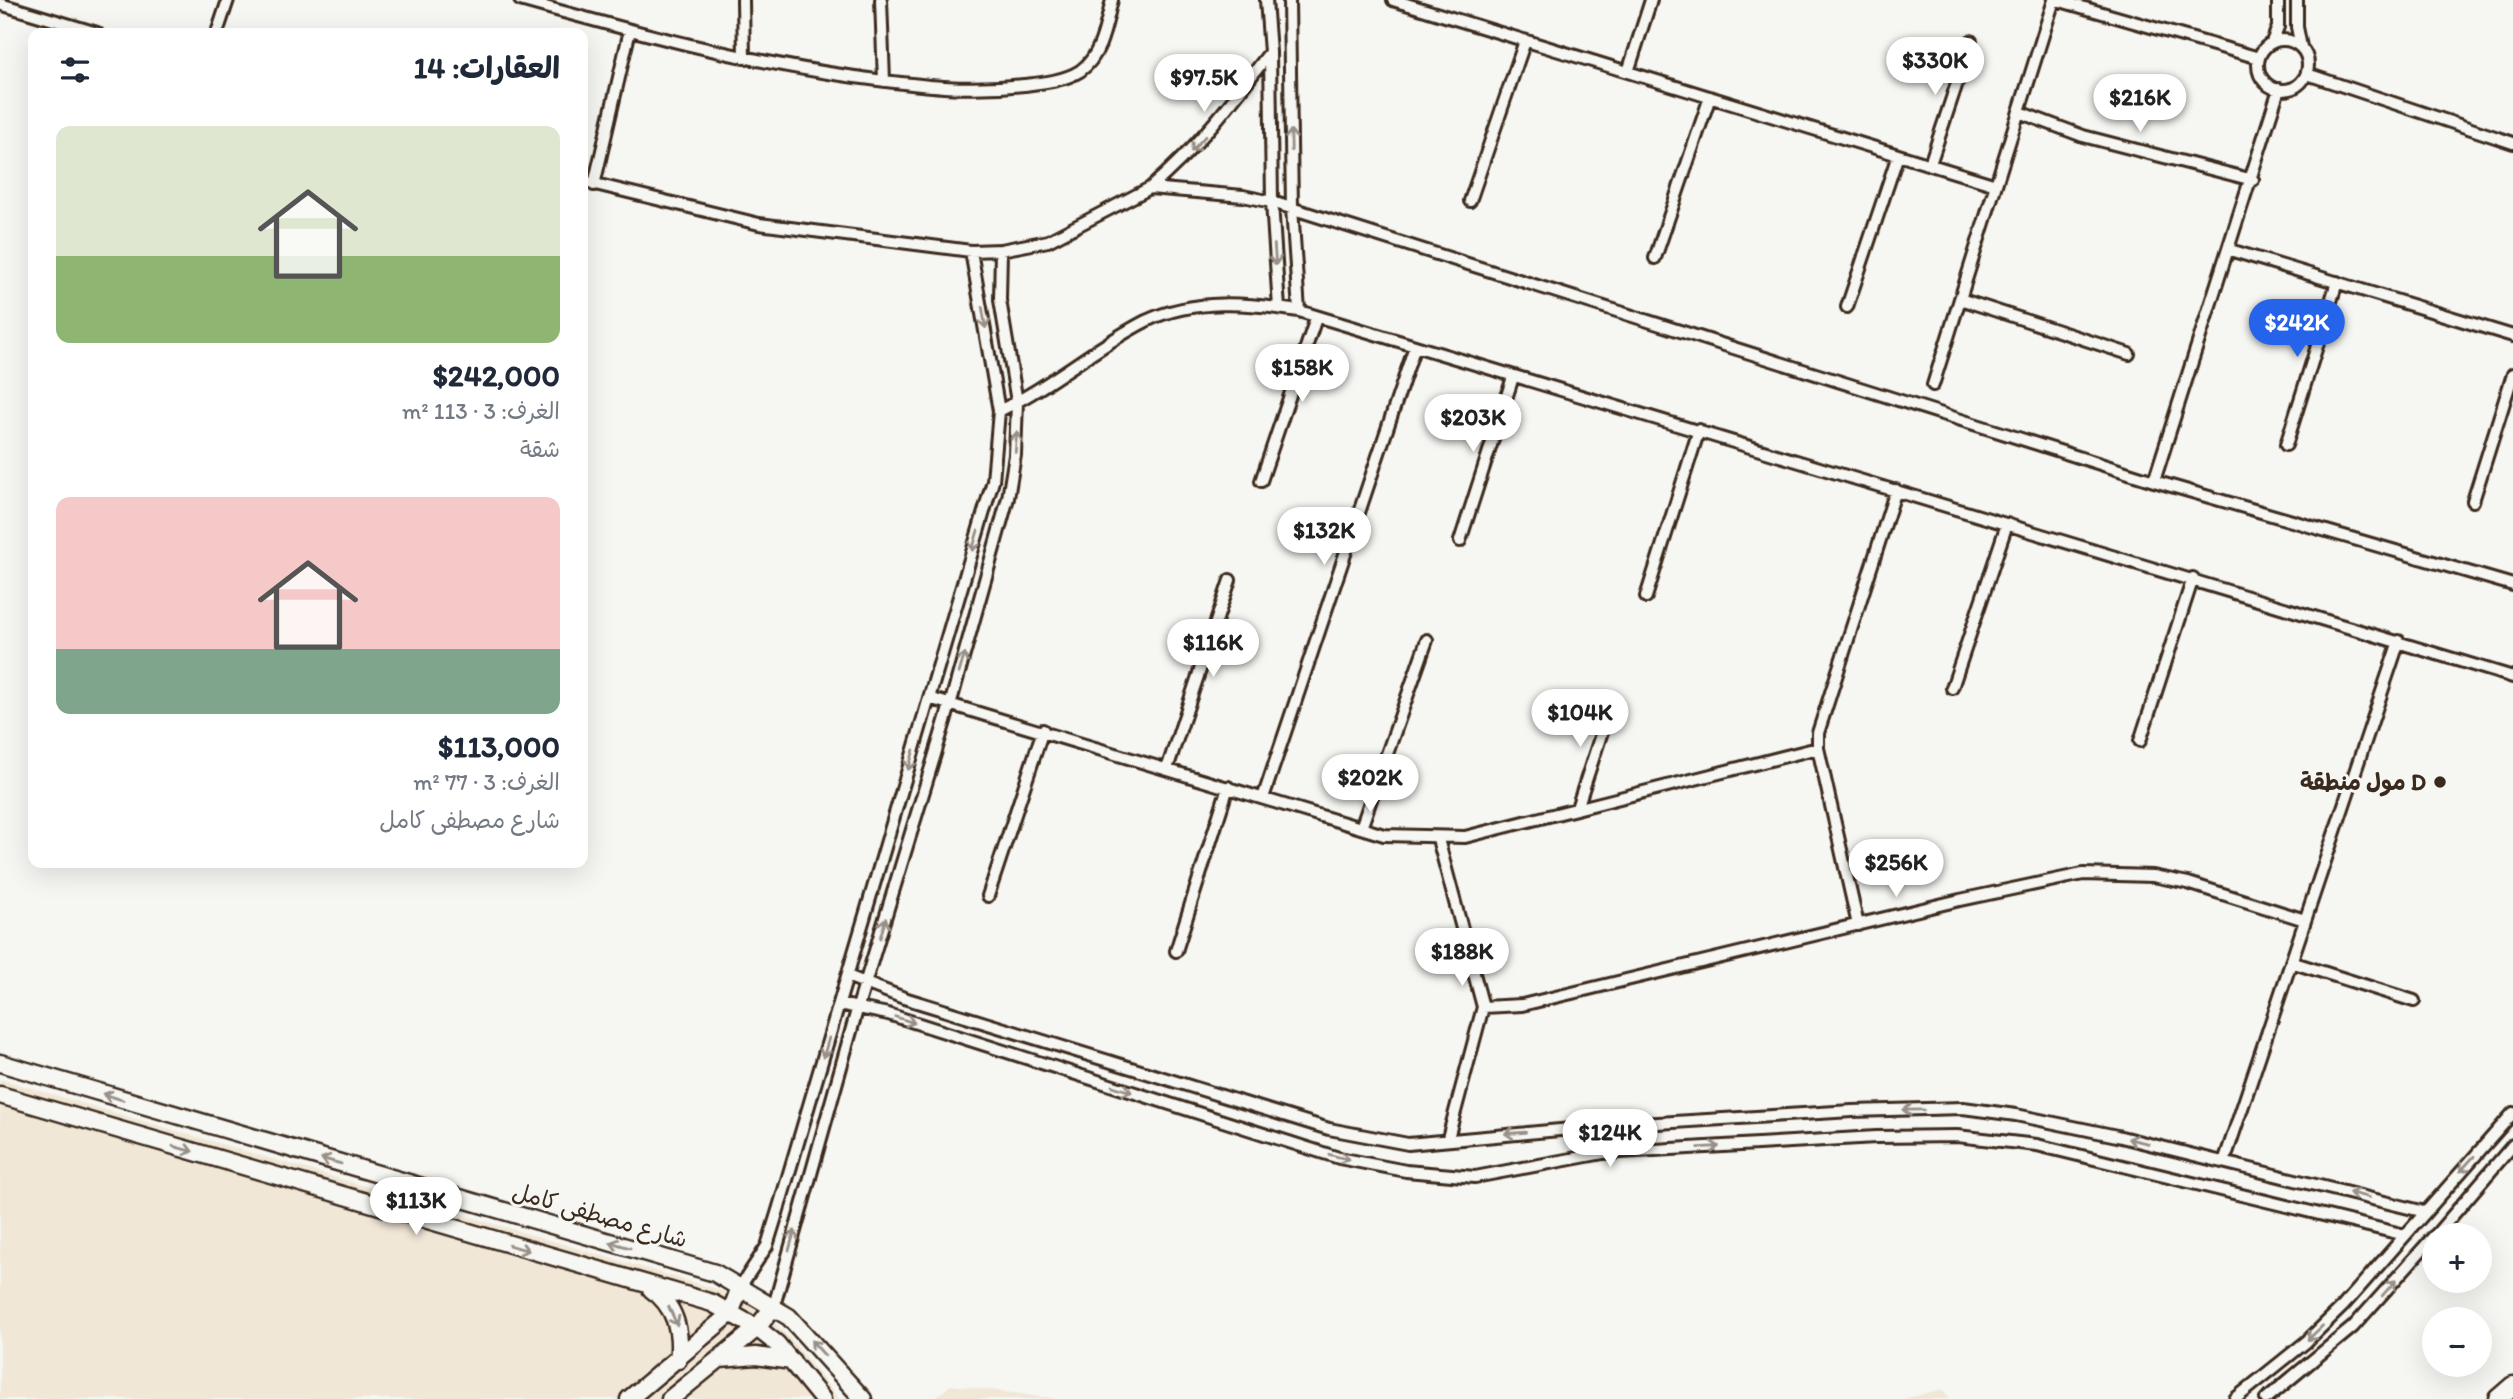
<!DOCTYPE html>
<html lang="ar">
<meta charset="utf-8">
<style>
:root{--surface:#fff;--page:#f6f6f7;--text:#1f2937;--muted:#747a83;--accent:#2563eb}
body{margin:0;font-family:Itim,"Playpen Sans Arabic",sans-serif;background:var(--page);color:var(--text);direction:rtl;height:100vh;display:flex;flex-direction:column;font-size:26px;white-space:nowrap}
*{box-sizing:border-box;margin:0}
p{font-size:23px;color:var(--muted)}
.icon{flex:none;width:38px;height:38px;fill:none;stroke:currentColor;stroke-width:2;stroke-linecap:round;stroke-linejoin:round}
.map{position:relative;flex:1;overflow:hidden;direction:ltr}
.details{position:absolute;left:28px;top:28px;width:560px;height:840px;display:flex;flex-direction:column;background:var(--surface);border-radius:14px;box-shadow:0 7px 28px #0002;direction:rtl}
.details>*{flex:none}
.tools{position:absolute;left:2422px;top:1223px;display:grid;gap:14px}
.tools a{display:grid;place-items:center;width:70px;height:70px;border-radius:50%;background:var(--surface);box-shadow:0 7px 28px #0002;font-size:35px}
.price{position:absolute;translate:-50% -60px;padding:0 16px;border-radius:24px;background:#fff;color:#222;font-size:23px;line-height:46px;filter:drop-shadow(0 2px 4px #0008)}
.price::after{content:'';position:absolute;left:50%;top:42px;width:21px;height:16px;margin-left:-10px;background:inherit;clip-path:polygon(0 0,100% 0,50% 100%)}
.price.current{background:var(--accent);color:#fff}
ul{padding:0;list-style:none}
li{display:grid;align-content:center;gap:14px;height:371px;padding:0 28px}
li span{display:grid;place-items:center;height:217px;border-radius:14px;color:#555}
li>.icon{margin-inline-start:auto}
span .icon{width:126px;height:126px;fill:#fffc;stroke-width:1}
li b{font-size:30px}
h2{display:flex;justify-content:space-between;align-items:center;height:84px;padding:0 28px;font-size:30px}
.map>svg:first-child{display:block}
.built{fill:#f1e7d7}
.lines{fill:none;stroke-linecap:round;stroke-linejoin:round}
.street-casing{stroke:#3b2a1e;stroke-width:16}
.secondary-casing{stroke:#3b2a1e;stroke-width:21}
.primary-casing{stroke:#3b2a1e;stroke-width:23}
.street{stroke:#f6f6f2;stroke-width:10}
.secondary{stroke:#f6f6f2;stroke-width:16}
.primary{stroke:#f6f6f2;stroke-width:18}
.oneway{stroke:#989088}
.poi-dot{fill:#3b2a1e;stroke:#f6f6f2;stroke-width:2.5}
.labels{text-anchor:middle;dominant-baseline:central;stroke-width:6;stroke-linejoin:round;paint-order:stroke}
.poi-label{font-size:23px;font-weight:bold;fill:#3b2a1e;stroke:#f6f6f2;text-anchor:end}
.street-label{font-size:23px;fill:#3b2a1e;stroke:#f6f6f2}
</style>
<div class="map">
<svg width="2513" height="1399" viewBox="0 0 2513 1399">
<rect width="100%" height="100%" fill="#f6f6f2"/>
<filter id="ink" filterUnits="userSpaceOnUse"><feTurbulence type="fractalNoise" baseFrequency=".0143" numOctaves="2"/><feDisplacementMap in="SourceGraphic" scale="14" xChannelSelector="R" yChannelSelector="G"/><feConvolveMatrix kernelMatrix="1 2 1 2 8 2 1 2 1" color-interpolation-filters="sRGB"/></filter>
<g filter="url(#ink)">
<path class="built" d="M0,1079L723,1291L762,1312L790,1338L839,1399H0Z
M951,1385L1058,1399H933Z
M1942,1389L1950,1399H1904Z"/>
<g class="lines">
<defs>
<path id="street" d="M520,0C631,31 741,61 855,77C916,85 962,92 1024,85C1042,83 1064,81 1080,71C1102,56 1106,23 1112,0
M743,0L744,58
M881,0L884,81
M1266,0L1270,52L1272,202L1279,308
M1289,0L1292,208L1299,311
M1393,0L1996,185
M2057,0L2259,58
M2297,0V27L2301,47
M0,4L97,33
M217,33L228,0
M2258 65a25 25 0 1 1 50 0a25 25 0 1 1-50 0Z
M2272,42L2278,27V0
M1628,72L1651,0
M2307,74L2513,143
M2019,112L2083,136L2253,180
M1930,164L1971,41
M583,181L759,224L971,251L1001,250L1048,241L1150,188L1243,196L1272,202L2154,481L2513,585
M594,185L630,30
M1150,188C1199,146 1231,103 1270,52
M1470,201L1525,41
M2230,250L2513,336
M1655,258L1710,97
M1960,299L2129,354
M1847,307L1898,155
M1933,385L2054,0
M999,411C1051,386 1095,347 1146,321C1194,298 1249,303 1299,311L2513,677
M2286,445L2337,282
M1261,481L1316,318
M2154,481L2279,89
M2473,501L2513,374
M1460,541L1513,377
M1646,597L1699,430
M1952,688L2007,524
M929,698L1384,835L1465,837L1818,748
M2140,741L2193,578
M1167,769L1230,580
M1263,798L1415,346
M1577,808L1612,701
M1361,828L1427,640
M1438,839L1483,1007L1448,1138
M988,896L1043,730
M1858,925L1818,748V733L1896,490
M1176,951L1228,787
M2291,962L2414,1001
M847,976L904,998L1329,1129L1408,1144L1593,1127L1852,1111L1963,1108L2016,1115L2117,1136L2425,1212
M839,1004L888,1014L1339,1158L1406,1171L1475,1177L1603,1153L1876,1137L1957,1136L2037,1145L2405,1235
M1483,1007L1522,1005L1960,900L2083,874L2153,876L2188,883L2305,920
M2224,1162L2399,641
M2435,1236L2513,1145
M740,1287L767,1246L779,1207L993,481L999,411L971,251
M774,1306L857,1010L950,705L1008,498L1015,455L1017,402L1000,300L1001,250
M2235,1399L2306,1342L2343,1306L2513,1113
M2266,1399L2353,1327L2434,1236"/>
<path id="secondary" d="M0,1063L715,1273L789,1317L863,1399
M0,1095L712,1303L757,1328L777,1344L822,1399
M651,1289C675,1305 682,1332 678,1360
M720,1359L756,1356L792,1361
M629,1399L730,1314L740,1287
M670,1399L757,1328L774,1306"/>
<path id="primary" d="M2498,1399L2513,1386"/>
</defs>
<use href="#street" class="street-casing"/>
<use href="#secondary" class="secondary-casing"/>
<use href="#primary" class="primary-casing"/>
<use href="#street" class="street"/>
<use href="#secondary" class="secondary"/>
<use href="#primary" class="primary"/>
</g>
<defs><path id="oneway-shaft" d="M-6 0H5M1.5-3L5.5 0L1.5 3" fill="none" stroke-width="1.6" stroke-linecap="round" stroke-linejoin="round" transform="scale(1.75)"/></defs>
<g class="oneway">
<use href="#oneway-shaft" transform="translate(1291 140) rotate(-91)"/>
<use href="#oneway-shaft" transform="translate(1198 144) rotate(133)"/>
<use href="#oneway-shaft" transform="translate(1275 255) rotate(86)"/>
<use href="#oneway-shaft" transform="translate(984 318) rotate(81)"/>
<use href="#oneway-shaft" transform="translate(1016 442) rotate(-86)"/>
<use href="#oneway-shaft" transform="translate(975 541) rotate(106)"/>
<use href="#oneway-shaft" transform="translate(962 663) rotate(-74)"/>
<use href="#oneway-shaft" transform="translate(911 760) rotate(106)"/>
<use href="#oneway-shaft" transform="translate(883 928) rotate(-73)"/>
<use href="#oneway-shaft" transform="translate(905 1020) rotate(18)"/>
<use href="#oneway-shaft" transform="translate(826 1048) rotate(106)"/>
<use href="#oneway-shaft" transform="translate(1122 1089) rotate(18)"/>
<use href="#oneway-shaft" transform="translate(113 1097) rotate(-163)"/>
<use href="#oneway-shaft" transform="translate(1913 1110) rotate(179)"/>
<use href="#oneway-shaft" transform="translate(1515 1133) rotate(176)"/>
<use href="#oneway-shaft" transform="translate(2138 1141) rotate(-167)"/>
<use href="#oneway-shaft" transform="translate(1709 1147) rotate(-3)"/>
<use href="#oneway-shaft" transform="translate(183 1149) rotate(16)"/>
<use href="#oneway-shaft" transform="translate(1339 1157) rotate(15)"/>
<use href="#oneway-shaft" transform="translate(331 1161) rotate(-164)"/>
<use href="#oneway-shaft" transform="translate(2467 1164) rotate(132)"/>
<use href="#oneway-shaft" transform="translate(2359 1195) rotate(-166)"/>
<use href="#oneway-shaft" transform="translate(792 1240) rotate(-74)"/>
<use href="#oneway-shaft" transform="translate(620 1245) rotate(-164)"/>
<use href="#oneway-shaft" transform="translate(519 1248) rotate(16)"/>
<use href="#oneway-shaft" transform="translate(2389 1288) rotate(-49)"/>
<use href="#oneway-shaft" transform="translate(673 1316) rotate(65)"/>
<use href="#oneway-shaft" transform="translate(2315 1333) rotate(136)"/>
<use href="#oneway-shaft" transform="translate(818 1348) rotate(-132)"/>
</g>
</g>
<circle class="poi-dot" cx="2440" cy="782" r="7"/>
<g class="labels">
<g class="poi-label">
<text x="2426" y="782">مول منطقة D</text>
</g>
<g class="street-label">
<text transform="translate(600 1215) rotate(16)">شارع مصطفى كامل</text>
</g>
</g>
</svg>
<div class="tools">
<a>+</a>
<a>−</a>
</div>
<b class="price" style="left:1935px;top:97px">$330K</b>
<b class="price" style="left:1204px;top:114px">$97.5K</b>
<b class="price" style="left:2140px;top:134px">$216K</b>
<b class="price current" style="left:2297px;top:359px">$242K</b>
<b class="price" style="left:1302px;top:404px">$158K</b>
<b class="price" style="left:1473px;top:454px">$203K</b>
<b class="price" style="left:1324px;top:567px">$132K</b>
<b class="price" style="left:1213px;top:679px">$116K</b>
<b class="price" style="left:1580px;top:749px">$104K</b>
<b class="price" style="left:1370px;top:814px">$202K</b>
<b class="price" style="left:1896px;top:899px">$256K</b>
<b class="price" style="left:1462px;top:988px">$188K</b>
<b class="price" style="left:1610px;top:1169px">$124K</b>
<b class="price" style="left:416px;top:1237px">$113K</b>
<section class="details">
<h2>العقارات: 14<svg class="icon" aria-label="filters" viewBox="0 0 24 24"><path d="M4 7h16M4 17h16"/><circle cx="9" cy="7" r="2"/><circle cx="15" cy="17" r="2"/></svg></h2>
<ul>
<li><span style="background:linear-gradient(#dfe7d0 60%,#8fb573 0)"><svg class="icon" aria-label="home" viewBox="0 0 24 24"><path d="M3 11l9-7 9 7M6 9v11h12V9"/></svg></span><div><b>$242,000</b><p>الغرف: 3 · 113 m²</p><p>شقة</p></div></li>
<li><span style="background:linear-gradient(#f6c9c9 70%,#7fa58c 0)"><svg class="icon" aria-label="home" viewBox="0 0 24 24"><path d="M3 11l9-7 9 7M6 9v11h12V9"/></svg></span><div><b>$113,000</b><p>الغرف: 3 · 77 m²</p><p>شارع مصطفى كامل</p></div></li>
</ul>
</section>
</div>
